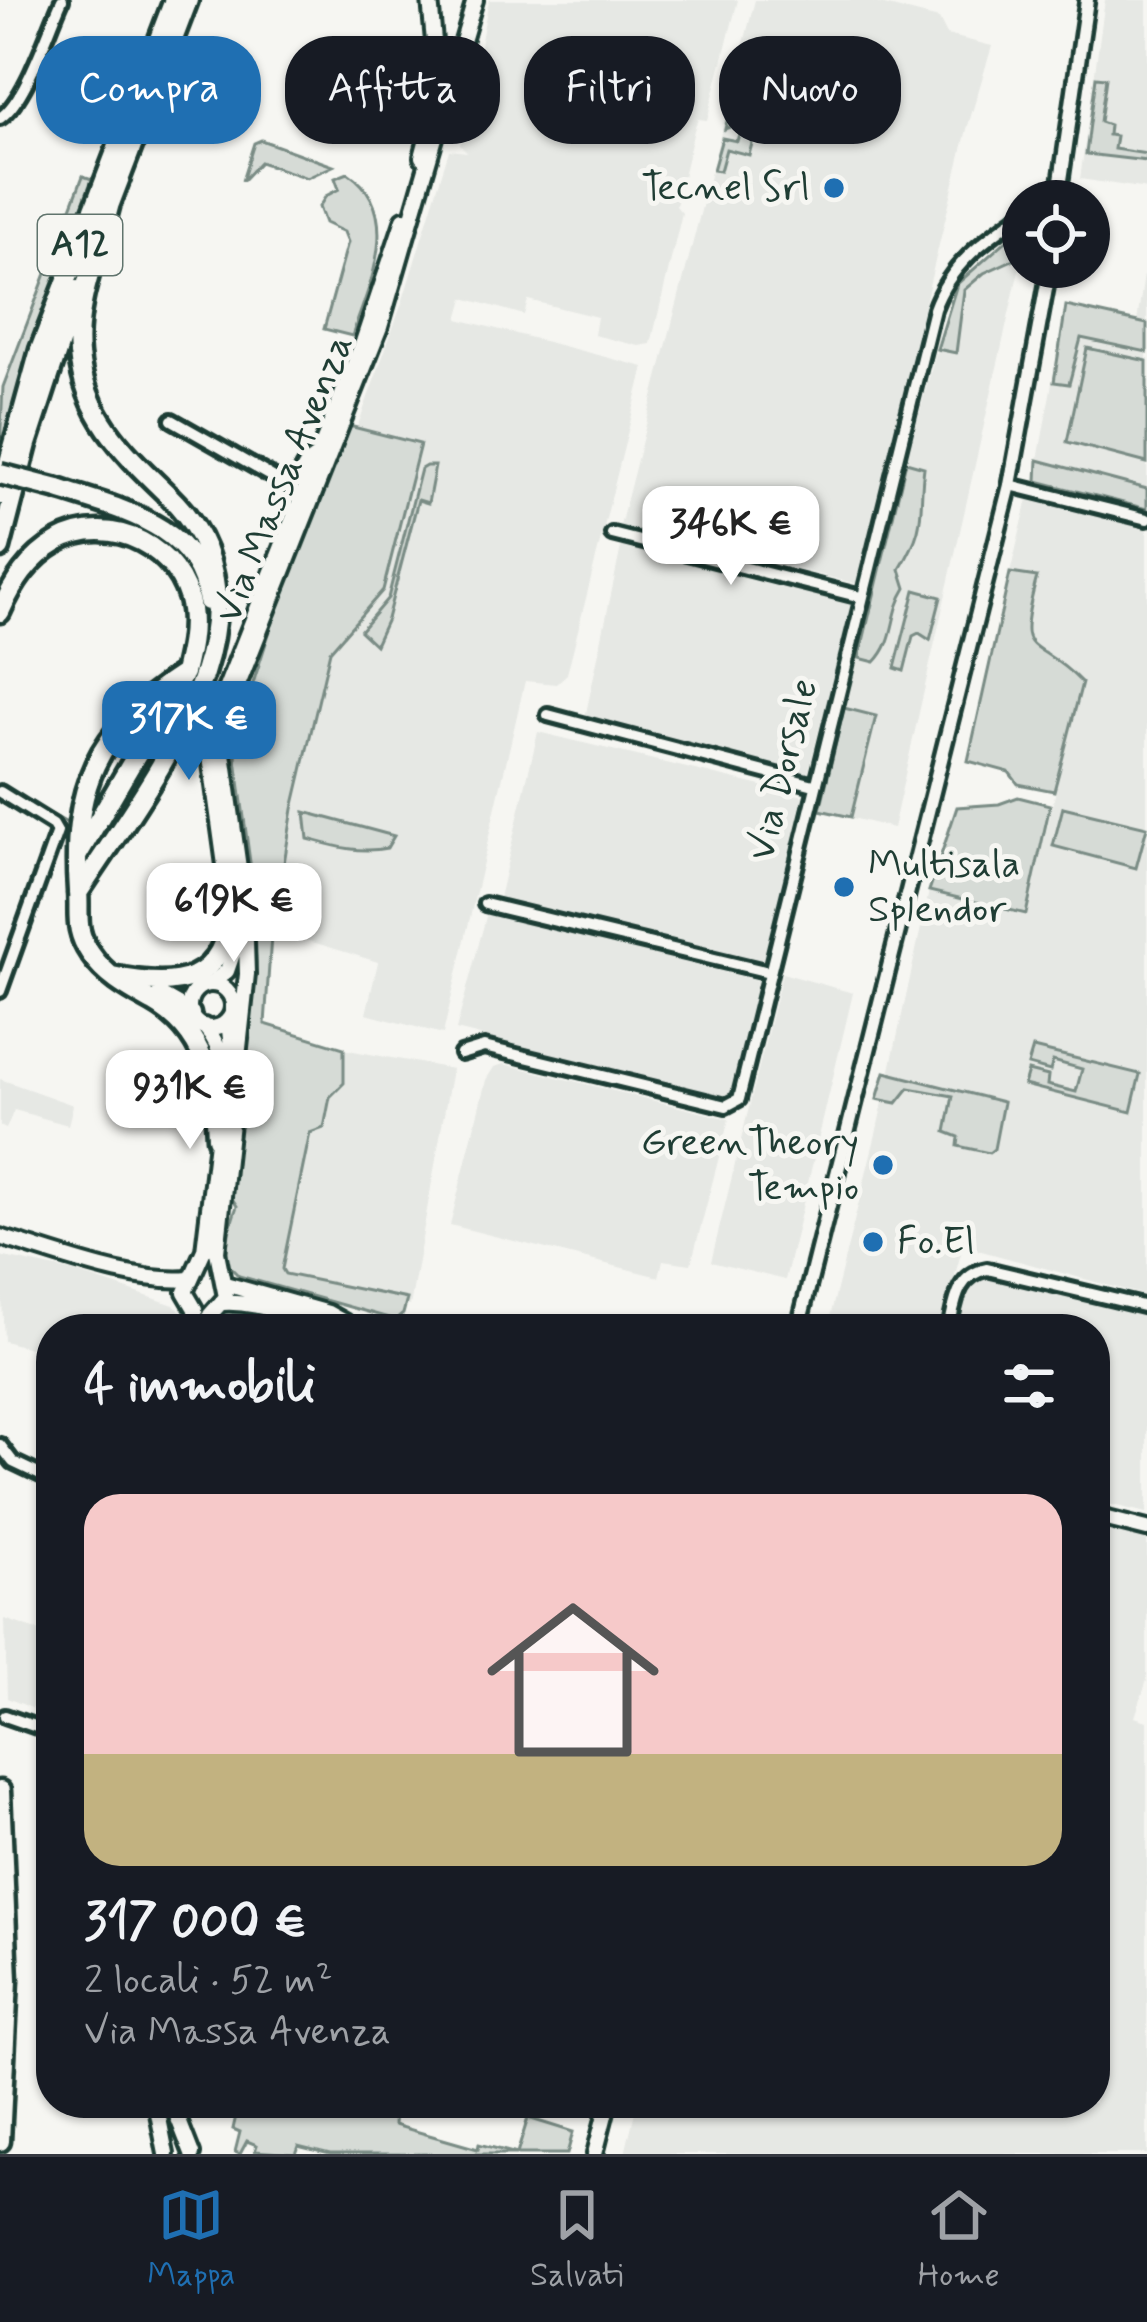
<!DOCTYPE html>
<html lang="it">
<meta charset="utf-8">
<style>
:root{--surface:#171b24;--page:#242831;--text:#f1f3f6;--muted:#9ea1a6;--line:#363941;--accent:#1f6fb2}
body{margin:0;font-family:Mynerve,sans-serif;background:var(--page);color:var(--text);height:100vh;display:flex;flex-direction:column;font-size:45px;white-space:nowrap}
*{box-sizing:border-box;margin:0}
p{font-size:39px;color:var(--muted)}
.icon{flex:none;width:66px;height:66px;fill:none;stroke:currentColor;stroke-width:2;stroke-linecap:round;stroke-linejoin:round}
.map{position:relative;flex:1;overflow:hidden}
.details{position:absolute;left:36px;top:1314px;width:1074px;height:804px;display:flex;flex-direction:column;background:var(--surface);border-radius:48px;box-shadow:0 3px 9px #0004}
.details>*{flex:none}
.guide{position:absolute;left:36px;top:36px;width:1077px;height:108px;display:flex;gap:24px}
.tools{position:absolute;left:1002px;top:180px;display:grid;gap:24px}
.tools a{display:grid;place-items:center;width:108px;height:108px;border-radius:50%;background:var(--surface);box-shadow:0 3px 9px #0004;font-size:60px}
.price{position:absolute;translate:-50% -102px;padding:0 27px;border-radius:24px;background:#fff;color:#222;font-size:39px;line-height:78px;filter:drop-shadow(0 3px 6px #0008)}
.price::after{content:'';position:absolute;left:50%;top:72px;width:36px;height:27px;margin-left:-18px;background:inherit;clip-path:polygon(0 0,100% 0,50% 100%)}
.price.current{background:var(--accent);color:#fff}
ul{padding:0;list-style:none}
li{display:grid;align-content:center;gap:24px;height:636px;padding:0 48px}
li+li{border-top:3px solid var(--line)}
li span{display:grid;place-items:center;height:372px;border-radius:36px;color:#555}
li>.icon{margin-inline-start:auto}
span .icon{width:216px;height:216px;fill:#fffc;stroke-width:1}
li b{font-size:51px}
h2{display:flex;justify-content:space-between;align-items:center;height:144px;padding:0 48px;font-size:51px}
.tag{padding:0 42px;border-radius:48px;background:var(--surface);box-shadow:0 3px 9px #0004;font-size:42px;line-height:108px}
.tag.current{background:var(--accent);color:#fff}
.dock{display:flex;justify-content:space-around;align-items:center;height:168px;border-top:3px solid var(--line);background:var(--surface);font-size:33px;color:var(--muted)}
.dock a{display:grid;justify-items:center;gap:6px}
.dock .current{color:var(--accent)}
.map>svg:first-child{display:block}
.built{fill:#e6e8e4}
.green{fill:#d6dbd6;stroke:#7a8c85;stroke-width:3}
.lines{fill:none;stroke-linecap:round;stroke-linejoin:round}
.stream{stroke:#72847d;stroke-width:3}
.minor-casing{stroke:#1f3d34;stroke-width:20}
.tertiary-casing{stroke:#1f3d34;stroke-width:21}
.secondary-casing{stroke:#1f3d34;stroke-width:22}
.motorway-casing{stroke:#1f3d34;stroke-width:27}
.minor{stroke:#f6f6f2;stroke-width:10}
.tertiary{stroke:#f6f6f2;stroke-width:12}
.secondary{stroke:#f6f6f2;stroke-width:14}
.motorway{stroke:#f6f6f2;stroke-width:18}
.motorway-bridge-casing{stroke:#1f3d34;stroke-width:27;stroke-linecap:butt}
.motorway-bridge{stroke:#f6f6f2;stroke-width:18}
.poi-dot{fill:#1f6fb2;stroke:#f6f6f2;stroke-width:4.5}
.labels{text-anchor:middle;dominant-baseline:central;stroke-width:10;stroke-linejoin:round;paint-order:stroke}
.shield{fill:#f6f6f2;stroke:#60746d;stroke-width:3}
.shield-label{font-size:36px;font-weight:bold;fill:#1f3d34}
.poi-label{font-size:39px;fill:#1f3d34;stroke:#f6f6f2;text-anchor:end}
.street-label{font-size:39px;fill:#1f3d34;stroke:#f6f6f2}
</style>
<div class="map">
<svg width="1147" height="2154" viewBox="0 0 1147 2154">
<rect width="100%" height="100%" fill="#f6f6f2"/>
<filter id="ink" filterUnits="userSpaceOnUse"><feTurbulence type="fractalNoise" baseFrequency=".00833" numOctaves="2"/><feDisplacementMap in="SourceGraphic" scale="24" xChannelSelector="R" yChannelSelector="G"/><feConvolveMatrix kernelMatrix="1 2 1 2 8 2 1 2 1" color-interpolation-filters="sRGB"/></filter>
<g filter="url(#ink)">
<path class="built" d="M489,0H738L707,120L698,119L694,130L676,206L682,213L651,344L639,346L594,335L597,317L528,300L524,315L464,298L458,319L644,367L567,674L556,684L525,681L443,1034L366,1014L378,962L273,930L293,809L330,650L383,590L419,444L357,428L402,303L449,150L467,152L460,145Z
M755,0H865L939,19L947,35L992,46L967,129L857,584L620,526Z
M1105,0H1147V189L1080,179Z
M1023,226V266L1019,270L893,828L820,810L906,462L953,289Z
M1147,255V489L1038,460L1066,306L1137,322Z
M1028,499L1147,529V1296L963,1246L940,1329H860L829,1321L876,1134L929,891L1026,913L1082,684L1035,648L1027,638L1026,617L1037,577L1010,573Z
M628,546L852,603L808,774L585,718L621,547Z
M538,732L803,796L763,962L499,898Z
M487,913L760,981L736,1091L728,1097L456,1030Z
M782,973L853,993L785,1280L711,1262Z
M255,1033L452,1069L410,1306L241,1267Z
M504,1064L729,1119L691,1264L663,1260L659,1277L450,1225L486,1080L494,1067Z
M0,1079L73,1105L68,1125L14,1110L6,1129L0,1126Z
M0,1256L71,1271L174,1305L186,1316L187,1329H51V1354L4,1341Z
M980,1277L1147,1315V1513L1095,1501V1329H958L969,1282Z
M1095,1528L1147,1539V1680L1135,1717L1147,1721V2154H625L637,2103H1095Z
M5,1619L51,1635V1716L7,1698Z"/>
<path class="green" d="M1096,77L1106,78L1100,122L1109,125L1108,135L1116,136L1114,149L1147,154V161L1086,154Z
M738,78L825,101L824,108L812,106L803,141L756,128L749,155L726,149L720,171L713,170L722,138L737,141L747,107L797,119L801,99L742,84L730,127L725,129Z
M261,140L333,166L307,178L260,162L242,181L254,143Z
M348,173C405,211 369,287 352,336L324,329L348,242L344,232L325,223L319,207L326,196L339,189L335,178Z
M83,176L92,179L33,340L0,446L3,387Z
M1023,226V255L984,273L964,290L956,353L937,349L957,284Z
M1066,306L1147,324V352L1081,338L1069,384L1054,382Z
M1087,348L1147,361V463L1067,442Z
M349,426L420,444L383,590L330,651L293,809L279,893L269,895L271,936L265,1024L344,1048V1083L330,1097L324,1128L310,1133L282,1269L285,1274L407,1299L403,1314L396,1320L239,1276L227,1264C226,1240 230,1226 237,1206L231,1197L256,963L252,877L236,759L238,730L274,618Z
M1038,460L1147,489V509L1037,481Z
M906,462L924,467C918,515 928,523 900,569L906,588C889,615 897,639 875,662L859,658Z
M426,466H435L428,503L418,500L387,619L375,645L360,631L388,598L421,469Z
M1010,573L1037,577C1013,665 1033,631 1082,683L1054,791L1018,784L1009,772L968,761Z
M915,590L941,597L930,640L919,633L913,636L904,671L895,668Z
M844,708L876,716L851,817L820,810Z
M1018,797L1050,805L1026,914L929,891L957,807L999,804Z
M1063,807L1147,827L1136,868L1053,846Z
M305,812L394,836L387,848C360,854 334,846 308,839Z
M1033,1048L1140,1074L1131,1112L1024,1085L1028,1071L1048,1076L1047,1085L1076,1092L1082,1069L1053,1061L1050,1071L1028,1065Z
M885,1072L1003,1102L994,1149L989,1153L958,1146L959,1137L946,1132L953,1096L909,1088L897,1103L877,1099Z
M239,2103H374L395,2108L394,2125L478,2149L479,2144L517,2154L528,2118L573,2132L567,2154H330L298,2146L295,2154L255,2151L257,2145L247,2141L240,2154L235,2152L240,2132L233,2129Z"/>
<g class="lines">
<path class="stream" d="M12,793L31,803
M44,810L67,823"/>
<defs>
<path id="minor" d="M0,118C26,101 48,30 62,0
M172,420L285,484L294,482L306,462L318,453
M1010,485L1147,519
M612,534L861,597
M548,715L814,785
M0,792L53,825L57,832L0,991
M485,904L769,972
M461,1054L484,1047L726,1106L739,1099L934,309C950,264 985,240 1023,213
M949,1329C955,1303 956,1275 987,1269L1147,1307
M0,1445L13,1462L51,1480
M5,1716L51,1732"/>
<path id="tertiary" d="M1058,201L1087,0
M798,1329L1010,485L1050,267"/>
<path id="secondary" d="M422,157L439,93L430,0
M212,983L227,971L236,945L209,749L213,720L363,342L404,219
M189 1006a22 22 0 1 1 44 0a22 22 0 1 1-44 0Z
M228,1021L233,1065
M204,1026C227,1051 225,1080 221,1111
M0,1237C56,1253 132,1284 189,1279
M225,1284L328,1313L344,1322
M223,1303C257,1301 289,1316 322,1322C338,1325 354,1325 371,1329
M196,1329L195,1309L185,1292L204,1250L218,1133
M206,1329L210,1315L226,1297L217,1252L247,974L245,911L222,746L225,718L380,327L475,0
M1095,1516L1147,1529
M156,2103L166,2154
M172,2103L192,2154
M595,2154L608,2103"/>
<path id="motorway" d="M106,214L188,0
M58,489C121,510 197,524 208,601
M0,495L40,350L174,0
M0,548L27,444L77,290
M0,612C13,583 29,558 57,542C112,511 182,549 191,609C194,631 189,652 184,673C96,729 71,789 78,891C80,916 74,929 90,953C106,977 129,989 154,1003C205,1032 215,1083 217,1138
M78,855L182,677
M78,893C147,786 290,613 169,496C126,454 85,418 79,354C74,302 98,253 110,203
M112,976C177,990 224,985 231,908
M160,997L190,1014
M0,1791L8,1980L0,2141"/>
</defs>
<use href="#minor" class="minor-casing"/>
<use href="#tertiary" class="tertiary-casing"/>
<use href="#secondary" class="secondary-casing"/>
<use href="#motorway" class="motorway-casing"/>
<use href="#minor" class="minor"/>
<use href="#tertiary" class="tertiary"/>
<use href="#secondary" class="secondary"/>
<use href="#motorway" class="motorway"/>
<defs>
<path id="motorway-bridge" d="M0,474L58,489"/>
</defs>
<use href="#motorway-bridge" class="motorway-bridge-casing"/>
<use href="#motorway-bridge" class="motorway-bridge"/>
</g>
</g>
<g class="poi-dot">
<circle cx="834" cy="188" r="12"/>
<circle cx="844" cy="887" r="12"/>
<circle cx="883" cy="1165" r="12"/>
<circle cx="873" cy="1242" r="12"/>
</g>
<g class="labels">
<rect class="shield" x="38" y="215" width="84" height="60" rx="9"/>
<g class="shield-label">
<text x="80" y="245">A12</text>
</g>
<g class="poi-label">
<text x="810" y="188">Tecnel Srl</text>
<text x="868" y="865" text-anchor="start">Multisala<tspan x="868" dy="45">Splendor</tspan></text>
<text x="859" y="1143">GreenTheory<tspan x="859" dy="45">Tempio</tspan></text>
<text x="897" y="1242" text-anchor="start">Fo.El</text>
</g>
<g class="street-label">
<text transform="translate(285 479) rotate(-68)">Via Massa Avenza</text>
<text transform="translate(784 770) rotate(-76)">Via Dorsale</text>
</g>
</g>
</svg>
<div class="tools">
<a><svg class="icon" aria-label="locate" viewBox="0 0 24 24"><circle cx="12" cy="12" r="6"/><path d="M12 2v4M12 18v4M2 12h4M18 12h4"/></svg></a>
</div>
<b class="price" style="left:731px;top:588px">346K €</b>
<b class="price current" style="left:189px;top:783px">317K €</b>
<b class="price" style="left:234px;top:965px">619K €</b>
<b class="price" style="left:190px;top:1152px">931K €</b>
<div class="guide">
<a class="tag current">Compra</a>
<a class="tag">Affitta</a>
<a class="tag">Filtri</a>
<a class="tag">Nuovo</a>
</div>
<section class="details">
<h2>4 immobili<svg class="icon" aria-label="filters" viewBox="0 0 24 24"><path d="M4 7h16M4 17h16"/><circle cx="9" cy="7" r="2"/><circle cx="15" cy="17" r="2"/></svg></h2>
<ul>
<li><span style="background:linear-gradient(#f6c9c9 70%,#c2b280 0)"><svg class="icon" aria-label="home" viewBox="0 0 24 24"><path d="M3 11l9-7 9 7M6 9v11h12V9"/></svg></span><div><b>317 000 €</b><p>2 locali · 52 m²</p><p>Via Massa Avenza</p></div></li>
</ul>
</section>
</div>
<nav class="dock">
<a class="current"><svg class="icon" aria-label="map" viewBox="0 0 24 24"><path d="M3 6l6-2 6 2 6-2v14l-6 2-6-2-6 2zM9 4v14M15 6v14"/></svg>Mappa</a>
<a><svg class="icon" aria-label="saved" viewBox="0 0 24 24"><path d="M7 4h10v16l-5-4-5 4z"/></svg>Salvati</a>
<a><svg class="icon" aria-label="home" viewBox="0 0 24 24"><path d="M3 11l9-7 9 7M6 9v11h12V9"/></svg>Home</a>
</nav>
